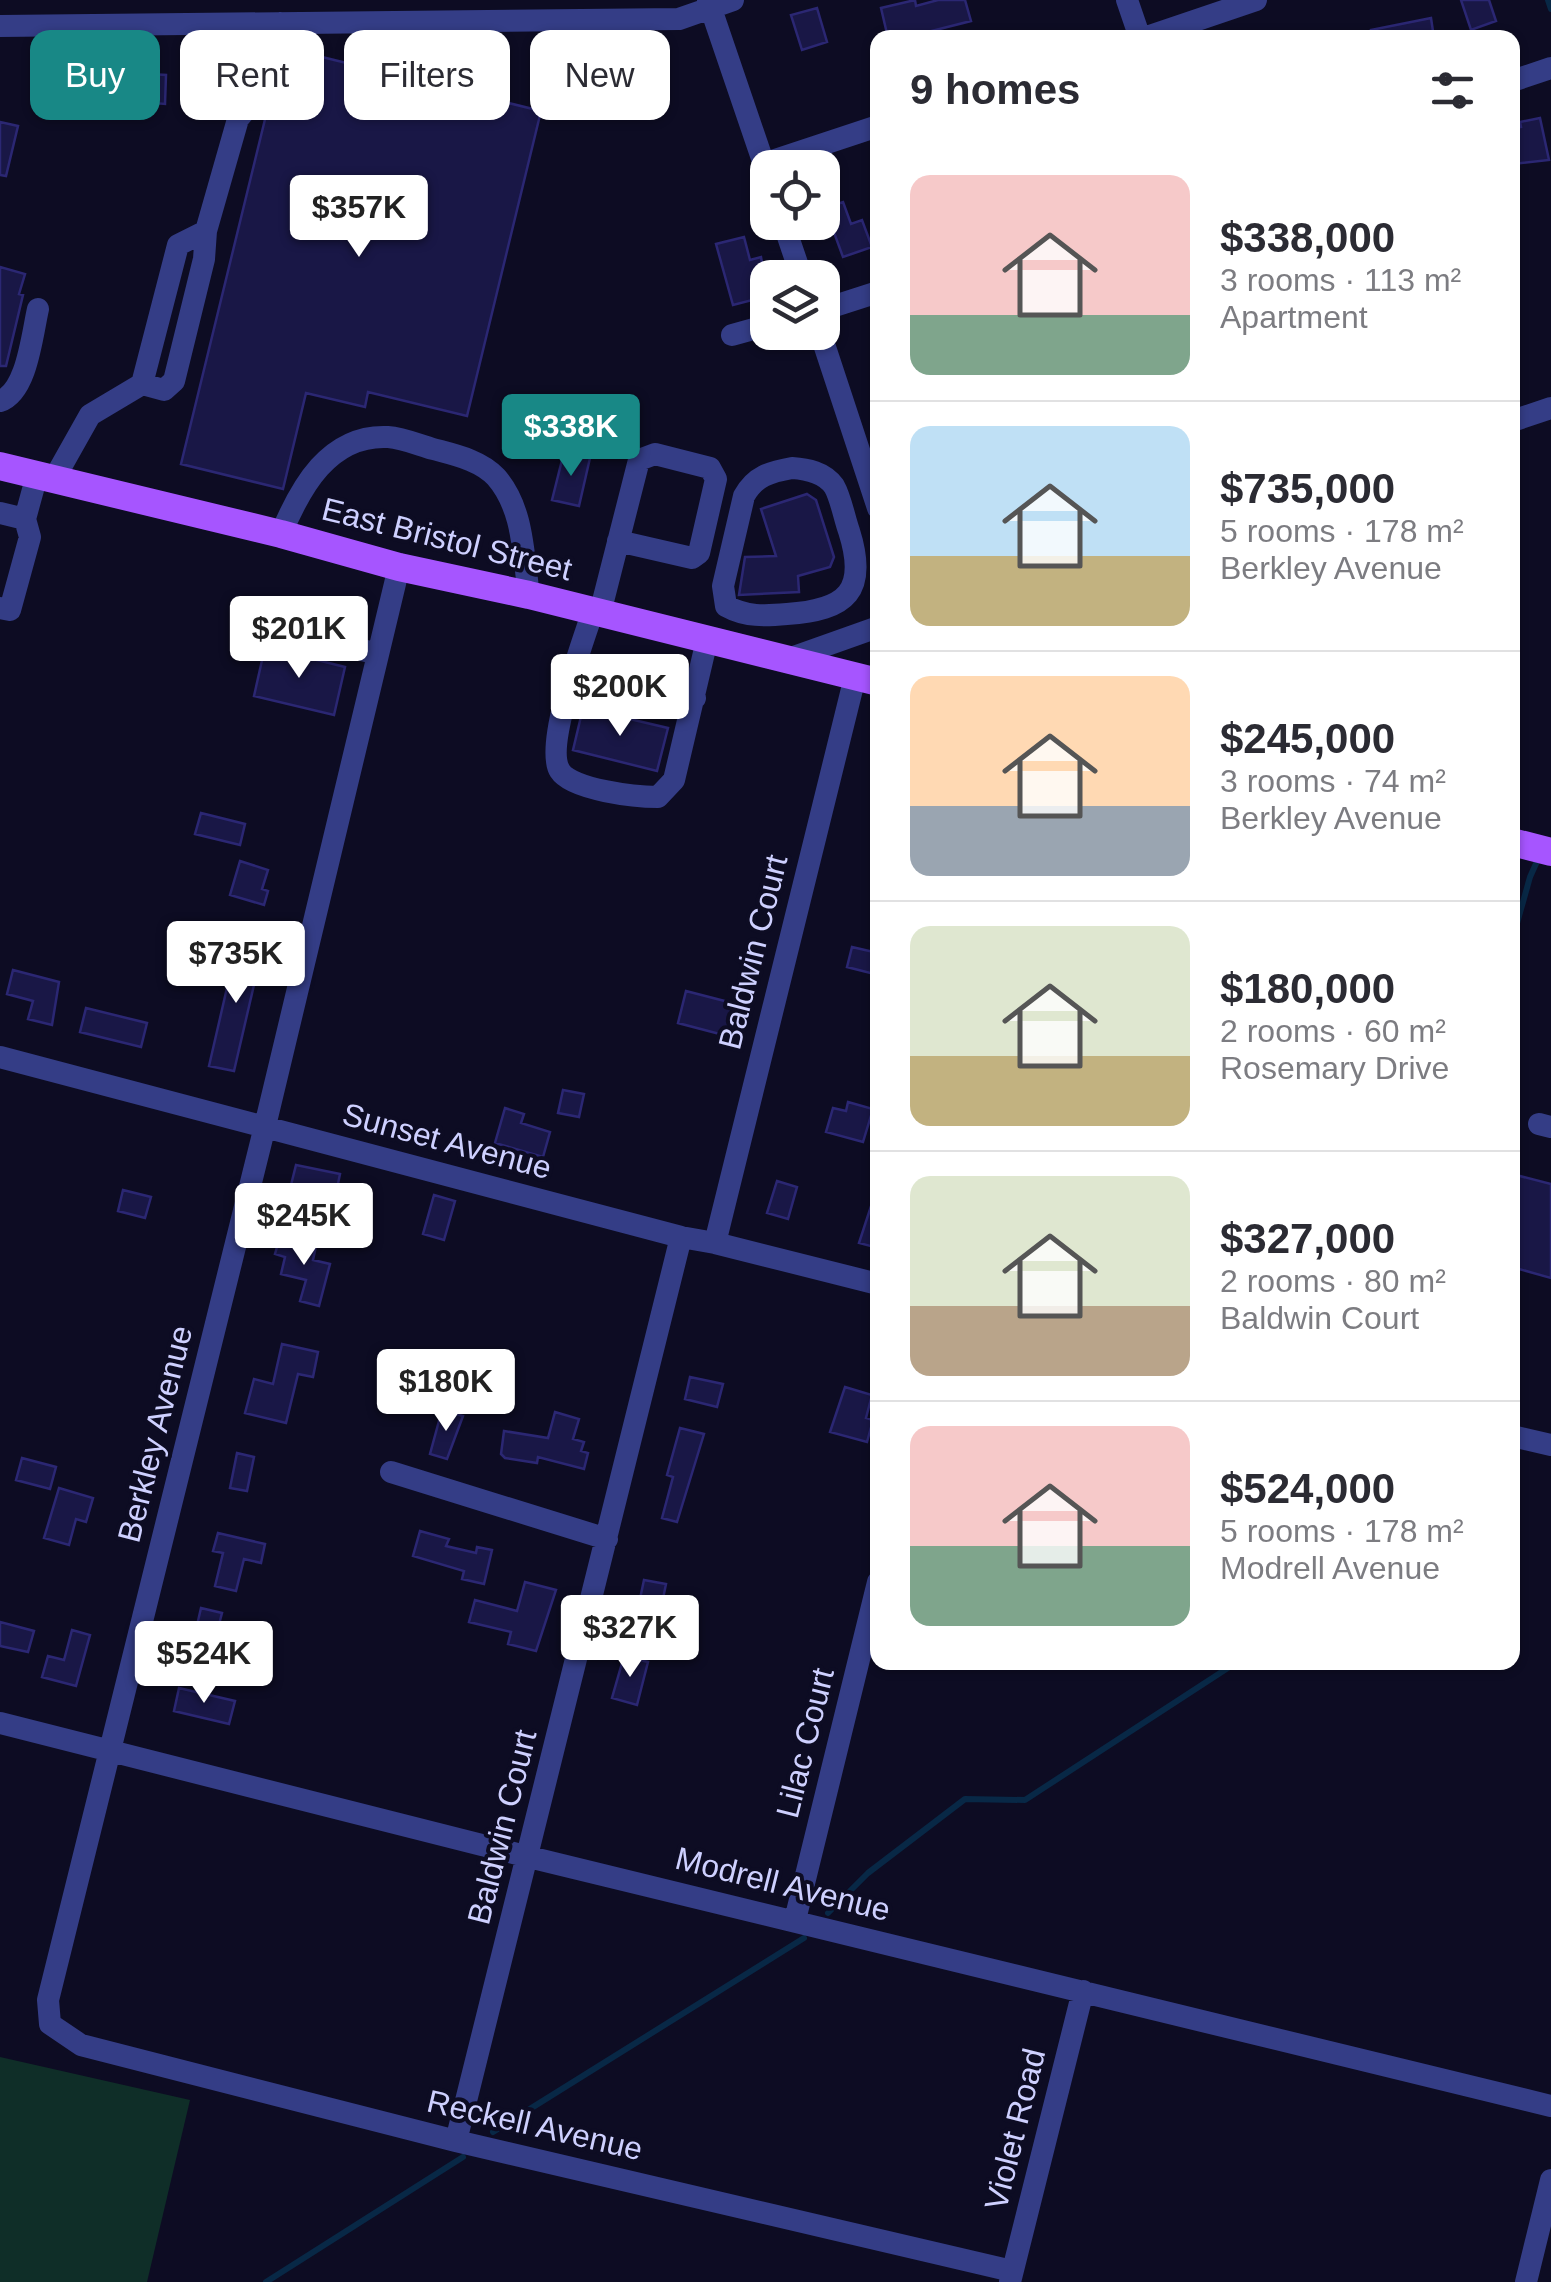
<!DOCTYPE html>
<meta charset="utf-8">
<style>
:root{--surface:#fff;--page:#f7f7f7;--text:#2b2b33;--muted:#7c7c81;--line:#e1e1e2;--accent:#188886}
body{margin:0;font-family:Arial,sans-serif;background:var(--page);color:var(--text);height:100vh;display:flex;flex-direction:column;font-size:38px;white-space:nowrap}
*{box-sizing:border-box;margin:0}
p{font-size:32px;color:var(--muted)}
.icon{flex:none;width:55px;height:55px;fill:none;stroke:currentColor;stroke-width:2;stroke-linecap:round;stroke-linejoin:round}
.map{position:relative;flex:1;overflow:hidden}
.panel{position:absolute;left:870px;top:30px;width:650px;height:1640px;display:flex;flex-direction:column;background:var(--surface);border-radius:20px;box-shadow:0 2px 8px #0004}
.panel>*{flex:none}
.banner{position:absolute;left:30px;top:30px;width:690px;height:90px;display:flex;gap:20px}
.tools{position:absolute;left:750px;top:150px;display:grid;gap:20px}
.tools a{display:grid;place-items:center;width:90px;height:90px;border-radius:20px;background:var(--surface);box-shadow:0 2px 8px #0004;font-size:50px}
.price{position:absolute;translate:-50% -85px;padding:0 22px;border-radius:10px;background:#fff;color:#222;font-size:32px;line-height:65px;filter:drop-shadow(0 2px 5px #0008)}
.price::after{content:'';position:absolute;left:50%;top:60px;width:30px;height:22px;margin-left:-15px;background:inherit;clip-path:polygon(0 0,100% 0,50% 100%)}
.price.selected{background:var(--accent);color:#fff}
ul{padding:0;list-style:none}
li{display:flex;align-items:center;gap:30px;height:250px;padding:0 40px}
li+li{border-top:2px solid var(--line)}
li span{display:grid;place-items:center;flex:none;width:280px;height:200px;border-radius:20px;color:#555}
li>.icon{margin-inline-start:auto}
span .icon{width:120px;height:120px;fill:#fffc;stroke-width:1}
li b{font-size:42px}
h2{display:flex;justify-content:space-between;align-items:center;height:120px;padding:0 40px;font-size:42px}
.chip{padding:0 35px;border-radius:20px;background:var(--surface);box-shadow:0 2px 8px #0004;font-size:35px;line-height:90px}
.chip.selected{background:var(--accent);color:#fff}
.map>svg:first-child{display:block}
.green{fill:#0f2e28}
.lines{fill:none;stroke-linecap:round;stroke-linejoin:round}
.stream{stroke:#082846;stroke-width:6}
.building{fill:#191746;stroke:#2b2773;stroke-width:2.5}
.minor{stroke:#343d86;stroke-width:22}
.major{stroke:#a655ff;stroke-width:28}
.labels{text-anchor:middle;dominant-baseline:central;stroke-width:8;stroke-linejoin:round;paint-order:stroke}
.street-label{font-size:32px;fill:#ced0ff;stroke:#0d0c23}
</style>
<div class="map">
<svg width="1551" height="2282" viewBox="0 0 1551 2282">
<rect width="100%" height="100%" fill="#0d0c23"/>
<path class="green" d="M0,2057L190,2100L147,2282H0Z"/>
<g class="lines">
<path class="stream" d="M1548,0L1551,9
M1512,941L1530,877L1539,857
M828,1913L868,1873L965,1799L1025,1800L1237,1662
M493,2132L804,1938
M266,2282L463,2157"/>
</g>
<path class="building" d="M915,0L916,6L938,0H965L971,21L904,38H888L881,8Z
M1461,0H1489L1496,21L1471,30Z
M817,8L827,42L802,50L791,15Z
M1431,18L1434,38H1372L1371,30Z
M314,55L541,111L467,416L368,392L365,407L306,393L283,489L181,464L268,107L279,93L304,99Z
M132,73L166,75L165,104L130,101Z
M1540,118L1549,160L1512,164V128L1521,127L1520,122Z
M0,122L18,126L6,176L0,175Z
M843,202L851,224L862,220L872,247L843,257L825,208Z
M744,237L750,260L761,257L768,296L733,305L716,244Z
M0,267L25,274L19,294L23,295L6,366H0Z
M564,452L590,458L579,506L552,500Z
M807,494L816,500L834,557L830,567L798,576L799,592L739,595L745,557L776,556L761,509Z
M265,647L345,667L334,715L254,696Z
M583,708L668,728L657,771L573,750Z
M201,813L245,824L240,845L195,834Z
M240,861L268,870L262,889L268,891L264,905L230,895Z
M238,940L263,946L234,1071L209,1066Z
M852,947L878,953V975L847,967Z
M13,970L59,982L52,1025L28,1019L33,1001L7,994Z
M686,991L740,1005L731,1037L678,1023Z
M86,1008L147,1023L141,1047L80,1032Z
M563,1090L584,1094L579,1117L558,1113Z
M848,1102L873,1109L863,1142L826,1132L833,1108L846,1111Z
M505,1108L524,1114L521,1123L550,1132L543,1157L495,1143Z
M296,1165L340,1174L334,1203L289,1193Z
M1512,1174L1551,1184V1278L1512,1267Z
M777,1181L797,1187L788,1219L767,1213Z
M123,1190L151,1197L145,1218L118,1211Z
M434,1195L455,1201L444,1240L423,1234Z
M874,1197H878V1248L859,1243Z
M280,1237L316,1246L313,1260L330,1264L319,1306L300,1301L306,1280L281,1274L285,1257L275,1254Z
M282,1344L318,1352L313,1377L298,1374L286,1423L245,1413L254,1379L273,1384Z
M690,1377L723,1384L717,1407L685,1399Z
M845,1387L872,1395L866,1418L873,1420L867,1442L830,1432Z
M442,1410L463,1416L447,1459L430,1454Z
M555,1412L579,1419L573,1439L584,1442L581,1451L588,1453L584,1469L538,1457L537,1463L505,1458L501,1454L504,1431L548,1438Z
M680,1428L704,1434L677,1522L662,1518L673,1477L667,1475Z
M237,1453L254,1457L247,1491L230,1488Z
M22,1458L56,1467L50,1489L16,1480Z
M59,1488L93,1498L86,1522L76,1519L69,1545L44,1538Z
M420,1531L449,1539L446,1546L476,1553L477,1547L492,1550L484,1584L462,1579L464,1571L413,1556Z
M218,1533L265,1544L261,1563L244,1559L236,1591L215,1586L223,1553L213,1551Z
M644,1580L666,1584L659,1618L637,1613Z
M525,1582L556,1590L536,1651L508,1644L511,1632L469,1622L475,1600L517,1611Z
M201,1608L222,1613L216,1636L234,1640L231,1656L192,1647Z
M0,1622L34,1631L28,1652L0,1646Z
M72,1630L90,1635L76,1686L42,1677L48,1656L64,1660Z
M624,1656L648,1662L637,1705L612,1698Z
M179,1688L235,1701L229,1724L174,1711Z"/>
<g class="lines">
<path class="minor" d="M708,0L768,176
M1127,0L1140,38
M0,26L679,19L733,0
M1144,38L1256,0
M1512,81L1551,68
M763,164L878,126
M783,222L802,278
M822,310L878,292
M820,332L878,508
M732,335L768,325
M142,384L164,390L174,381L204,259L206,231
M0,401C27,392 32,335 38,309
M1512,421L1551,408
M792,468C807,469 824,472 834,486C841,498 844,517 849,531C868,591 847,610 787,614C765,616 746,617 726,606L723,586L744,496C755,476 770,472 792,468Z
M54,479L90,415L142,384L178,245L206,231L238,119L266,86L280,23
M0,513L25,519
M281,534C300,488 329,434 388,437C403,438 419,445 433,449C455,455 480,460 496,477C524,509 523,555 529,595
M399,567L265,1126L48,2000L50,2024L81,2045L456,2141L1012,2271
M0,608L10,610L30,537L25,519L37,475
M593,611C583,641 544,747 560,771C572,790 636,797 658,797L674,780L707,640
M600,613L639,460L655,454L710,468L716,479L699,553L692,558L618,541
M282,630L378,654
M785,660L878,627
M574,669L695,698
M0,1057L681,1237L715,1243L878,1284
M1539,1124L1551,1127
M715,1243L855,677
M1512,1436L1551,1445
M391,1472L607,1539
M0,1723L529,1857L1551,2106
M795,1920L878,1582
M456,2141L681,1237
M1010,2282L1083,1991
M1526,2282L1551,2180"/>
<path class="major" d="M0,466L281,534L399,567L529,595L878,682
M1512,842L1551,852"/>
</g>
<g class="labels">
<g class="street-label">
<text transform="translate(447 539) rotate(14)">East Bristol Street</text>
<text transform="translate(753 952) rotate(-76)">Baldwin Court</text>
<text transform="translate(447 1141) rotate(15)">Sunset Avenue</text>
<text transform="translate(155 1434) rotate(-76)">Berkley Avenue</text>
<text transform="translate(805 1743) rotate(-76)">Lilac Court</text>
<text transform="translate(502 1827) rotate(-76)">Baldwin Court</text>
<text transform="translate(783 1884) rotate(14)">Modrell Avenue</text>
<text transform="translate(535 2125) rotate(13)">Reckell Avenue</text>
<text transform="translate(1015 2129) rotate(-76)">Violet Road</text>
</g>
</g>
</svg>
<div class="tools">
<a><svg class="icon" aria-label="locate" viewBox="0 0 24 24"><circle cx="12" cy="12" r="6"/><path d="M12 2v4M12 18v4M2 12h4M18 12h4"/></svg></a>
<a><svg class="icon" aria-label="layers" viewBox="0 0 24 24"><path d="M12 4l9 5-9 5-9-5zM3 14l9 5 9-5"/></svg></a>
</div>
<b class="price" style="left:359px;top:260px">$357K</b>
<b class="price selected" style="left:571px;top:479px">$338K</b>
<b class="price" style="left:299px;top:681px">$201K</b>
<b class="price" style="left:620px;top:739px">$200K</b>
<b class="price" style="left:236px;top:1006px">$735K</b>
<b class="price" style="left:304px;top:1268px">$245K</b>
<b class="price" style="left:446px;top:1434px">$180K</b>
<b class="price" style="left:630px;top:1680px">$327K</b>
<b class="price" style="left:204px;top:1706px">$524K</b>
<div class="banner">
<a class="chip selected">Buy</a>
<a class="chip">Rent</a>
<a class="chip">Filters</a>
<a class="chip">New</a>
</div>
<section class="panel">
<h2>9 homes<svg class="icon" aria-label="filters" viewBox="0 0 24 24"><path d="M4 7h16M4 17h16"/><circle cx="9" cy="7" r="2"/><circle cx="15" cy="17" r="2"/></svg></h2>
<ul>
<li><span style="background:linear-gradient(#f6c9c9 70%,#7fa58c 0)"><svg class="icon" aria-label="home" viewBox="0 0 24 24"><path d="M3 11l9-7 9 7M6 9v11h12V9"/></svg></span><div><b>$338,000</b><p>3 rooms · 113 m²</p><p>Apartment</p></div></li>
<li><span style="background:linear-gradient(#bfe0f5 65%,#c2b280 0)"><svg class="icon" aria-label="home" viewBox="0 0 24 24"><path d="M3 11l9-7 9 7M6 9v11h12V9"/></svg></span><div><b>$735,000</b><p>5 rooms · 178 m²</p><p>Berkley Avenue</p></div></li>
<li><span style="background:linear-gradient(#ffd9b3 65%,#9aa5b1 0)"><svg class="icon" aria-label="home" viewBox="0 0 24 24"><path d="M3 11l9-7 9 7M6 9v11h12V9"/></svg></span><div><b>$245,000</b><p>3 rooms · 74 m²</p><p>Berkley Avenue</p></div></li>
<li><span style="background:linear-gradient(#dfe7d0 65%,#c2b280 0)"><svg class="icon" aria-label="home" viewBox="0 0 24 24"><path d="M3 11l9-7 9 7M6 9v11h12V9"/></svg></span><div><b>$180,000</b><p>2 rooms · 60 m²</p><p>Rosemary Drive</p></div></li>
<li><span style="background:linear-gradient(#dfe7d0 65%,#b9a48a 0)"><svg class="icon" aria-label="home" viewBox="0 0 24 24"><path d="M3 11l9-7 9 7M6 9v11h12V9"/></svg></span><div><b>$327,000</b><p>2 rooms · 80 m²</p><p>Baldwin Court</p></div></li>
<li><span style="background:linear-gradient(#f6c9c9 60%,#7fa58c 0)"><svg class="icon" aria-label="home" viewBox="0 0 24 24"><path d="M3 11l9-7 9 7M6 9v11h12V9"/></svg></span><div><b>$524,000</b><p>5 rooms · 178 m²</p><p>Modrell Avenue</p></div></li>
</ul>
</section>
</div>
